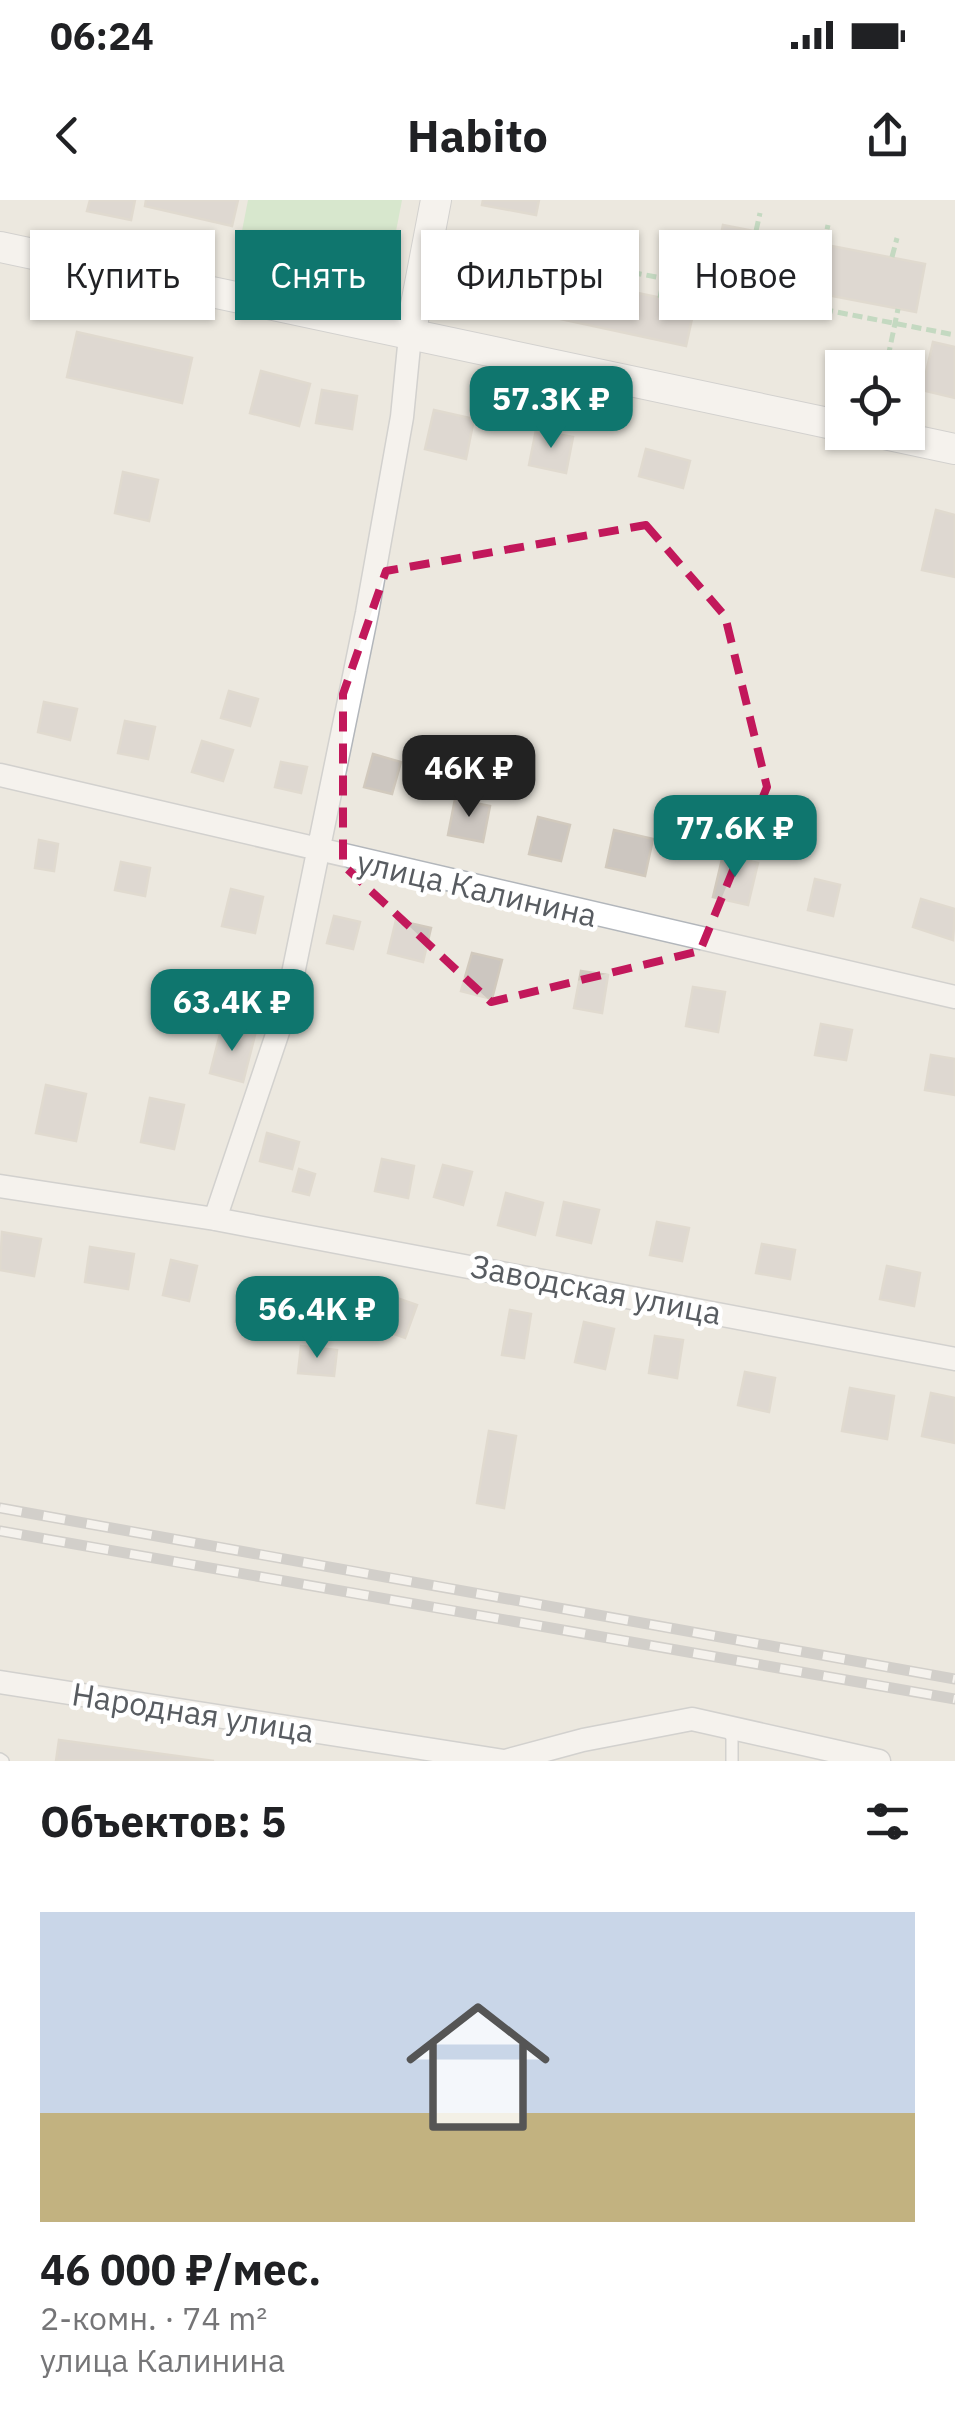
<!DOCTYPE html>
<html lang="ru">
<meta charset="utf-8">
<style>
:root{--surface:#fff;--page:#f6f6f6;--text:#202124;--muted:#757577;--line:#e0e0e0;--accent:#0f766e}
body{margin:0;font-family:"IBM Plex Sans",sans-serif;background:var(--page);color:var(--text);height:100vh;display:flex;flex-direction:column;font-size:38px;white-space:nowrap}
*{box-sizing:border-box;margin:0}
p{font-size:32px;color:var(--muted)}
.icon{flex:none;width:55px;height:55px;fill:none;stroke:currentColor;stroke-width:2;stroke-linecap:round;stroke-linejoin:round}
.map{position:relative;height:1561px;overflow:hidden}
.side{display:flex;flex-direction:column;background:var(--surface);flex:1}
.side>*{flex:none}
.top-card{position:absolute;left:30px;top:30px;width:895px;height:90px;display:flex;gap:20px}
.controls{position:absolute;left:825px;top:150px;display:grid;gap:20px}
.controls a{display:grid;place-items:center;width:100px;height:100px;border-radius:0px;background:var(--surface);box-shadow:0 2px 8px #0004;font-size:50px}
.price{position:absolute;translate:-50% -85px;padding:0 22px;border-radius:20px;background:var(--accent);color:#fff;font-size:32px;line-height:65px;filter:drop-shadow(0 2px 5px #0008)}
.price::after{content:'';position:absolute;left:50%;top:60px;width:30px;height:22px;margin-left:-15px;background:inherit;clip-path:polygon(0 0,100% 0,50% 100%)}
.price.current{background:#222;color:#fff}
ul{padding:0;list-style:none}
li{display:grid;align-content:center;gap:20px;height:530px;padding:0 40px}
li+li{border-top:2px solid var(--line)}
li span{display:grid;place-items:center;height:310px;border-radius:0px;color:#555}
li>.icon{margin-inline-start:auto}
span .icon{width:180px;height:180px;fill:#fffc;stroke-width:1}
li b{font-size:42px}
h2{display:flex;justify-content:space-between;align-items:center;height:120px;padding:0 40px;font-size:42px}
.pill{padding:0 35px;border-radius:0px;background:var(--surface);box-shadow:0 2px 8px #0004;font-size:35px;line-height:90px}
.pill.current{background:var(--accent);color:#fff}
.status{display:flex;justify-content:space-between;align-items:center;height:70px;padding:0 50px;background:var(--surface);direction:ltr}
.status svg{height:28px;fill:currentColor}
header{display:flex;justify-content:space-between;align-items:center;height:130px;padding:0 40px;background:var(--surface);font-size:45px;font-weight:800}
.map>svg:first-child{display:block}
.green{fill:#bce6b9}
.building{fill:#ccc6c0;stroke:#d1c9bd;stroke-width:2.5}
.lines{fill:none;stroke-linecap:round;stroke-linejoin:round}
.service-casing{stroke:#b2b6bb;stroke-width:14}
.minor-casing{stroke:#b2b6bb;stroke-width:25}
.tertiary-casing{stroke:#b2b6bb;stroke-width:32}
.path{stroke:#92c79d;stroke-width:5;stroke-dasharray:10 5;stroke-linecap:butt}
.service{stroke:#fff;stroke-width:11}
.minor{stroke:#fff;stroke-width:22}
.tertiary{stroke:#fff;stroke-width:30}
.rail-casing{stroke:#b1b2b2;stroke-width:11}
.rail{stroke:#fff;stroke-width:8;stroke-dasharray:22;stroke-linecap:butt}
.marked{fill:none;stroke:#c2185b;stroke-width:8;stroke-dasharray:20 12;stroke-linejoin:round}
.labels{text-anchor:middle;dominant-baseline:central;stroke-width:9;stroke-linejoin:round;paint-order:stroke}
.street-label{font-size:32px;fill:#585c61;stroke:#fff}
</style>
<div class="status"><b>06:24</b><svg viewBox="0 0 49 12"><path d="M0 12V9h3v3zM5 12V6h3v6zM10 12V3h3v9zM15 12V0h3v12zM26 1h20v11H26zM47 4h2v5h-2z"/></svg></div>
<header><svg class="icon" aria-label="back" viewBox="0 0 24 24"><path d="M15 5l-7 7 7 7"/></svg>Habito<svg class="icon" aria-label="share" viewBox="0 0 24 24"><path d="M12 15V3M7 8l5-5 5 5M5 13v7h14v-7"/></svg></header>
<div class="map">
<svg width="955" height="1561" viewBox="0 0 955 1561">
<rect width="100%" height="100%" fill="#ece8df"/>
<path class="green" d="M248,0H402L389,68L241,36Z"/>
<path class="building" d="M90,0H135L131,20L87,11Z
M146,0H238L232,26L145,6Z
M483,0H539L536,15L482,5Z
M723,25L925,64L916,112L713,73Z
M466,57L695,105L686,146L458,97Z
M77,132L192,158L182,203L67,177Z
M933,142L955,147V198L922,190Z
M261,171L310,184L299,226L250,213Z
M322,190L357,196L352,229L316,223Z
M434,210L474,219L466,259L425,249Z
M536,230L573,237L566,273L529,265Z
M646,249L690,261L683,288L639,276Z
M123,272L158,280L149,321L115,313Z
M936,310L955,315V377L922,370Z
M229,491L258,499L250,526L221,518Z
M44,502L77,509L70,540L38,532Z
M125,521L155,527L148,559L118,553Z
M202,541L233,550L223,581L192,572Z
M373,554L401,562L392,594L364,587Z
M281,562L307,567L301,593L275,587Z
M455,599L490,606L483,642L448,635Z
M538,617L570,625L561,661L529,654Z
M614,630L653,639L645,676L606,667Z
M39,640L58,644L54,671L35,668Z
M723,655L758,663L748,705L713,697Z
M121,662L150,668L145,696L115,690Z
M815,679L840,685L833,716L808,710Z
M231,689L263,697L255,733L222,726Z
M921,699L955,709L953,740L913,727Z
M334,716L360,722L353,749L327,743Z
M396,720L431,728L423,762L388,753Z
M472,753L502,760L492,799L461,791Z
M581,771L608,775L602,813L574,808Z
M693,787L725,792L718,832L686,826Z
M821,824L852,830L846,860L815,855Z
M222,826L255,835L243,882L210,873Z
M931,855L955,859V895L925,890Z
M46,885L86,894L76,941L36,933Z
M150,898L184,905L174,949L141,942Z
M267,933L299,942L292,969L260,961Z
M382,959L414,966L408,998L375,991Z
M443,965L472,972L463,1005L434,997Z
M299,969L315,974L309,995L293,991Z
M506,993L543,1003L535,1035L498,1025Z
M564,1002L599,1010L591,1043L557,1035Z
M657,1022L689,1028L682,1061L650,1055Z
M2,1032L41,1039L34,1076L0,1070Z
M762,1044L795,1050L790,1079L756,1073Z
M90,1047L134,1054L128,1089L85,1082Z
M171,1060L197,1066L189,1101L163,1095Z
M887,1066L920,1073L914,1106L880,1099Z
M242,1082L283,1089L276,1128L236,1122Z
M377,1091L417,1105L405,1138L366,1124Z
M510,1110L531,1114L524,1158L502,1155Z
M584,1122L614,1129L605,1169L575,1162Z
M655,1136L683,1140L677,1178L649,1173Z
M301,1146L337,1150L334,1176L298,1173Z
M745,1172L775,1178L769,1212L738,1205Z
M850,1188L894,1196L887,1239L842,1231Z
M931,1193L955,1198V1243L922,1236Z
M489,1231L516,1236L504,1308L477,1303Z
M59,1540L214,1561H56Z"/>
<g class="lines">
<defs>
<path id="service" d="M727,1527L732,1538V1561
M0,1559L3,1561"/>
<path id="minor" d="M0,575L955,797
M0,986L215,1019L955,1159
M215,1019L286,808L367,413L402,217L410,136
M0,1482L504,1561
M505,1561L583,1540L692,1519L879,1561"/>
<path id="tertiary" d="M0,47L842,226
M410,136L436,0
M875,232L955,249"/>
</defs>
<use href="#service" class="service-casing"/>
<use href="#minor" class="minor-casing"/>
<use href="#tertiary" class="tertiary-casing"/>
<path class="path" d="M756,31L760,13
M455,38L955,135
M824,44L828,25
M892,57L897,38
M500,64L504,47
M580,81L585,63
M728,90L730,76
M660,98L664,77
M770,98L772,84
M888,157L898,109"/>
<use href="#service" class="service"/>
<use href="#minor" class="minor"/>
<use href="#tertiary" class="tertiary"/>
<defs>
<path id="rail" d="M0,1308L955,1479
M0,1331L955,1499"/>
</defs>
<use href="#rail" class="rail-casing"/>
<use href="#rail" class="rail"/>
</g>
<path d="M0 0H955V1561H0ZM646,325L725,416L767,587L700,751L491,802L343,665V494L386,371Z" fill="#ece8df" fill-opacity=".55" fill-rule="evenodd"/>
<path class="marked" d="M646,325L725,416L767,587L700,751L491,802L343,665V494L386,371Z"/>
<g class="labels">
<g class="street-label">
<text transform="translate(477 688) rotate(13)">улица Калинина</text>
<text transform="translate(596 1089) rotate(11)">Заводская улица</text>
<text transform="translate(193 1512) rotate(9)">Народная улица</text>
</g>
</g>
</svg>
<div class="controls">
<a><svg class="icon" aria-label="locate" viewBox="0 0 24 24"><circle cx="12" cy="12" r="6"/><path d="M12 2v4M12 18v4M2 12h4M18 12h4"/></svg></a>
</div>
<b class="price" style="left:551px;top:251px">57.3K ₽</b>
<b class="price current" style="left:469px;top:620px">46K ₽</b>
<b class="price" style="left:735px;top:680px">77.6K ₽</b>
<b class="price" style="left:232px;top:854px">63.4K ₽</b>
<b class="price" style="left:317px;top:1161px">56.4K ₽</b>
<div class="top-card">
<a class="pill">Купить</a>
<a class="pill current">Снять</a>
<a class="pill">Фильтры</a>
<a class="pill">Новое</a>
</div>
</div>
<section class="side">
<h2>Объектов: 5<svg class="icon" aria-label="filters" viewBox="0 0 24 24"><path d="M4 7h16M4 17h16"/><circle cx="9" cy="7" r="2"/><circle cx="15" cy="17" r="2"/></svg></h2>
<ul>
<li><span style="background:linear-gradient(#c9d6e8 65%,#c2b280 0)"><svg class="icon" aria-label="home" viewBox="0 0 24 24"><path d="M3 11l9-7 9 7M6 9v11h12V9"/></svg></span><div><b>46 000 ₽/мес.</b><p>2-комн. · 74 m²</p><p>улица Калинина</p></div></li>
</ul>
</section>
